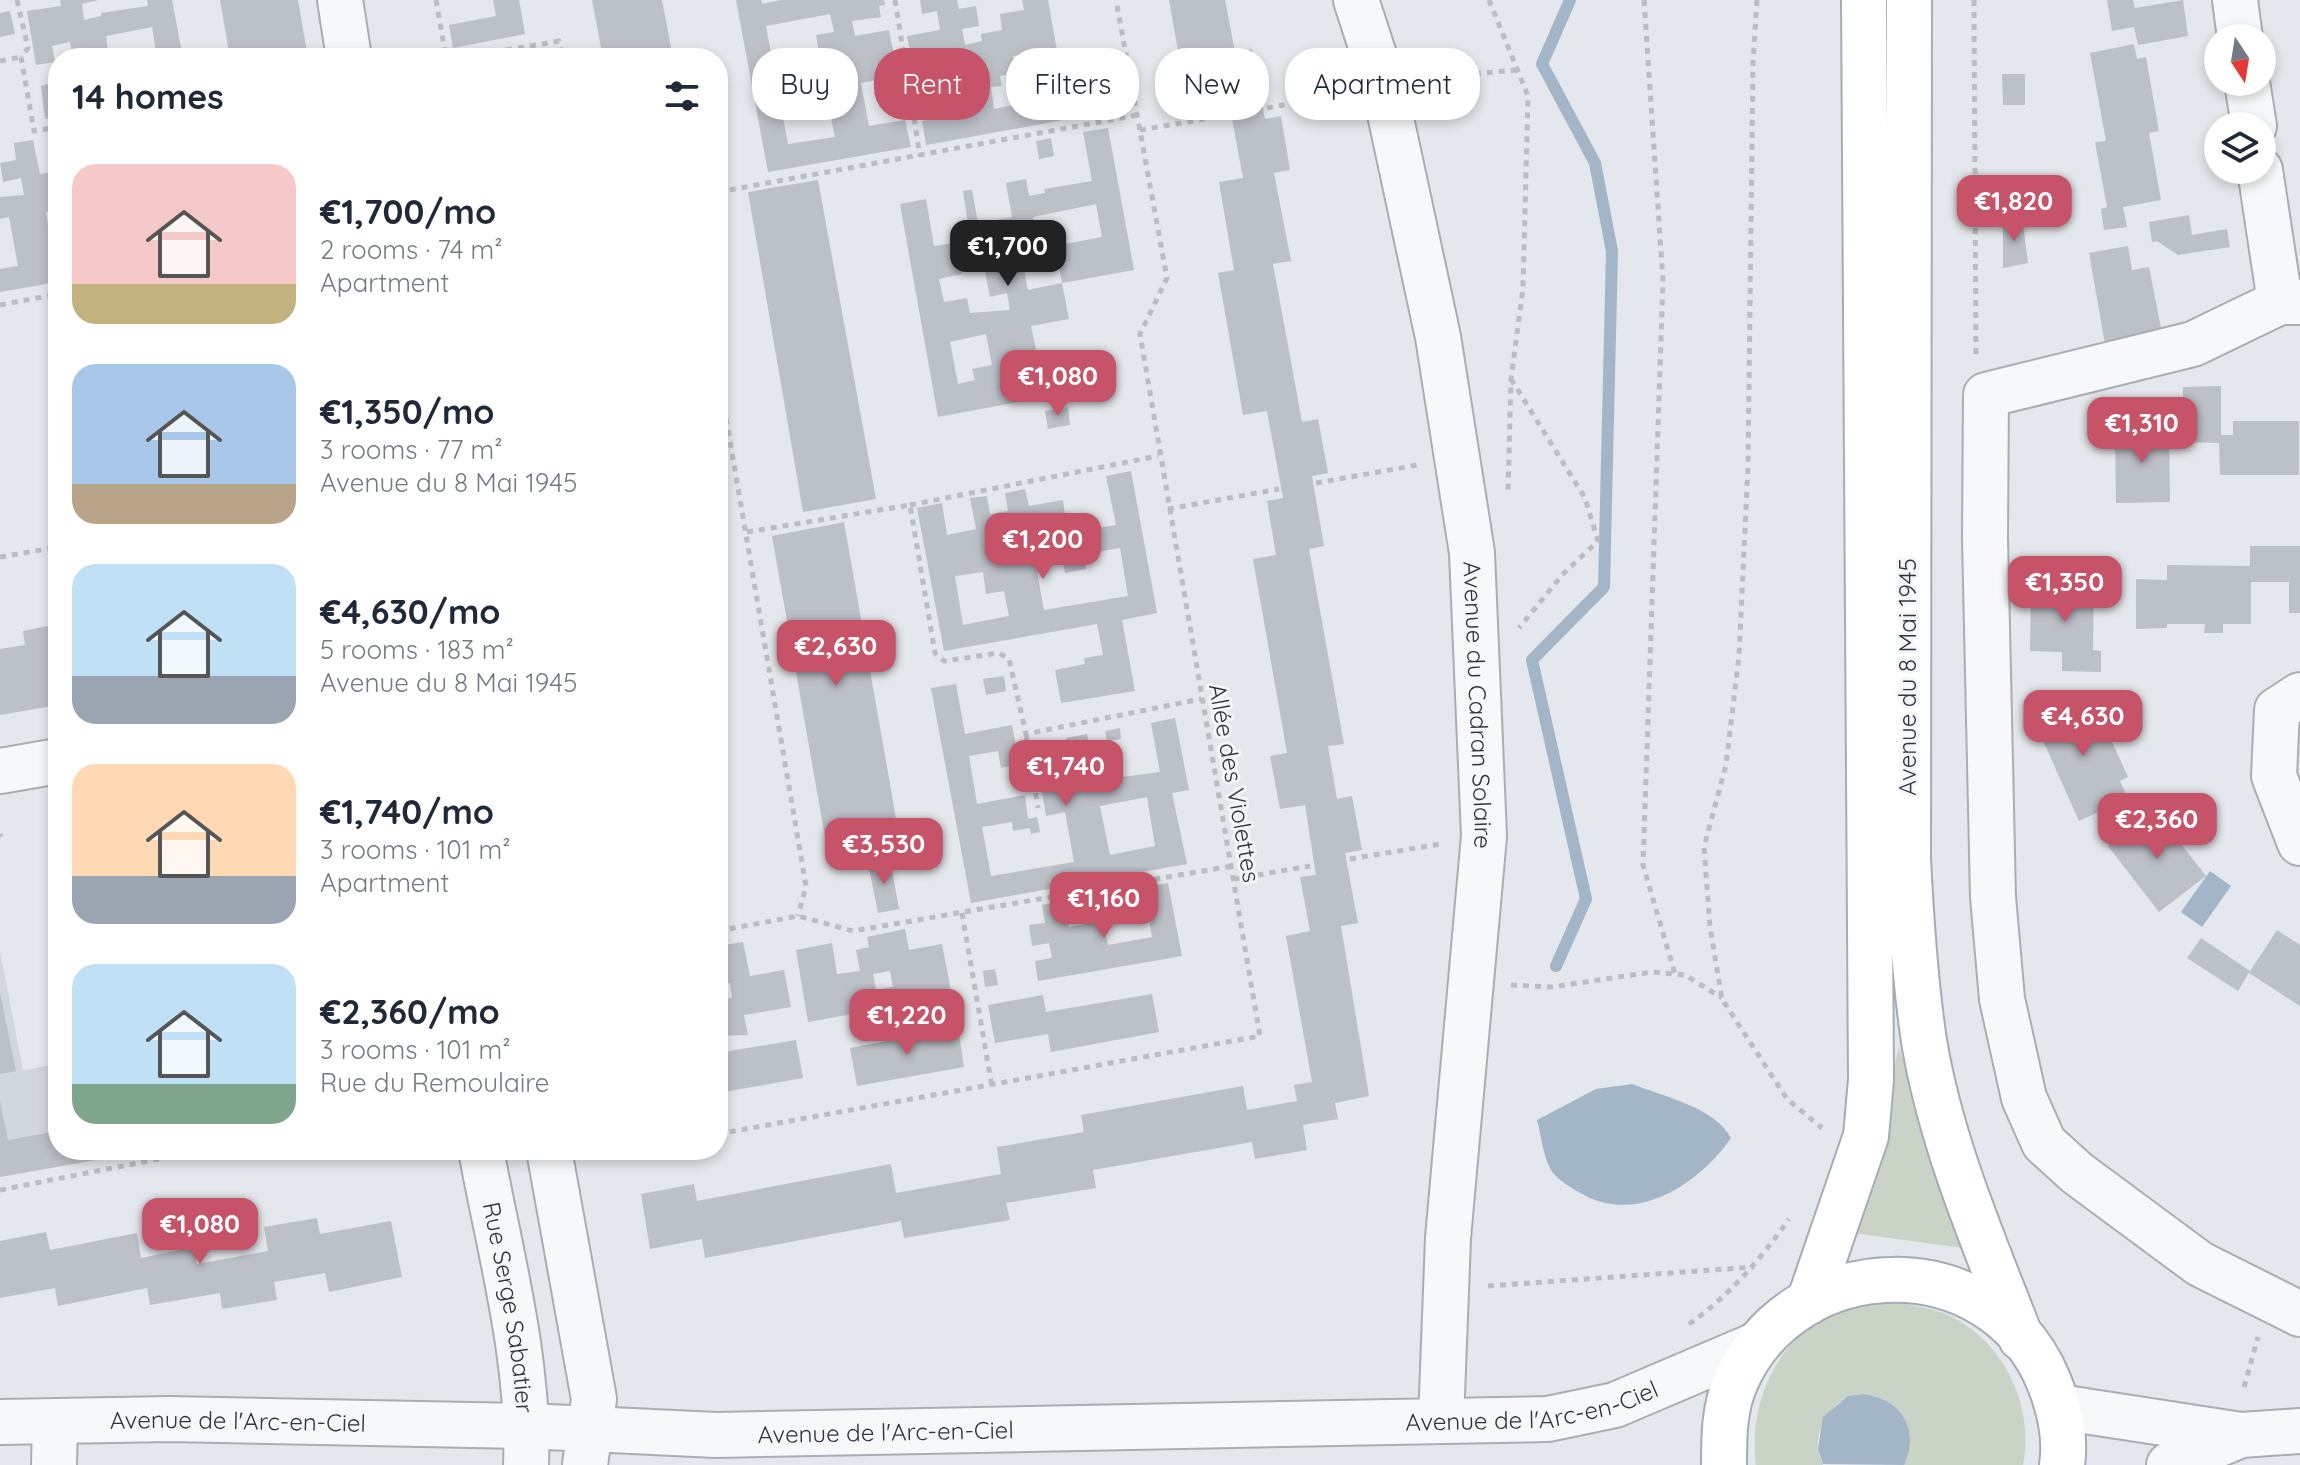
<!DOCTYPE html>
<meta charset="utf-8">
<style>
:root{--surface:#fff;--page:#f2f2f3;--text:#1f2937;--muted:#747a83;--accent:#c65368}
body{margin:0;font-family:Quicksand,sans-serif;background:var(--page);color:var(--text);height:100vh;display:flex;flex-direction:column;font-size:30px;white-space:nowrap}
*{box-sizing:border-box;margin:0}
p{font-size:26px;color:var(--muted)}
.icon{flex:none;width:44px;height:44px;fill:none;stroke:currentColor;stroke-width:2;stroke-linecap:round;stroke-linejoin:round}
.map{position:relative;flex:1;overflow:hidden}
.panel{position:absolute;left:48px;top:48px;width:680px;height:1112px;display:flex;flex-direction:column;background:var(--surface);border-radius:32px;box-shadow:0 4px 12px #0003}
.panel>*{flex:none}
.hud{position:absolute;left:752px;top:48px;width:760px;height:72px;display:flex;gap:16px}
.needle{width:52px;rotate:168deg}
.controls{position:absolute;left:2204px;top:24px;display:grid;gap:16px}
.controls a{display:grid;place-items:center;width:72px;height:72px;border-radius:50%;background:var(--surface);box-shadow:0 4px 12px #0003;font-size:40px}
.price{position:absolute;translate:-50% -68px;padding:0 18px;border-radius:16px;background:var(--accent);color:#fff;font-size:26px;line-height:52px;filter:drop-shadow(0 2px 4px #0008)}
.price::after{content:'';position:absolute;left:50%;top:48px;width:24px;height:18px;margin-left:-12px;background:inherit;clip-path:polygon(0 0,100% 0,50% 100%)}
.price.selected{background:#222;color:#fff}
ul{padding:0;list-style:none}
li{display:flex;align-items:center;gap:24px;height:200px;padding:0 24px}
li span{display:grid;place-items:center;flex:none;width:224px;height:160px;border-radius:24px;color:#555}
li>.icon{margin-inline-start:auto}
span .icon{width:96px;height:96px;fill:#fffc;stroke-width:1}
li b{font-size:34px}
h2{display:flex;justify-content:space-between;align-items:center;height:96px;padding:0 24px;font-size:34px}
.chip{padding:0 28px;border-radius:32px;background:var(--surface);box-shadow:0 4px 12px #0003;font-size:28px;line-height:72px}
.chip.selected{background:var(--accent);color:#fff}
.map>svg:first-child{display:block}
.built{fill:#d2d6dd}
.green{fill:#cad4c6}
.water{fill:#a2b6c8}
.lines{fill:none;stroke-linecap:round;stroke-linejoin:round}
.stream{stroke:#a2b6c8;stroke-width:12}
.building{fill:#bcc0c7;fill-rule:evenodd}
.minor-casing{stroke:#a9aeb5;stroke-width:48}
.major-casing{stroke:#a4acb6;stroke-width:48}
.path{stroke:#babec2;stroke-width:5;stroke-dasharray:6 6;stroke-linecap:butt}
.minor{stroke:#f7f8f9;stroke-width:44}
.major{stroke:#fff;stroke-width:44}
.labels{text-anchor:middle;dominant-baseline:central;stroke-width:6;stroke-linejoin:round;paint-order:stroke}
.street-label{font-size:24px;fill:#2d3542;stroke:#f4f6f8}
</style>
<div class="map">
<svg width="2300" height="1465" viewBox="0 0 2300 1465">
<rect width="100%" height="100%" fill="#e4e7eb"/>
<path class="built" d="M0,952L23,1070L58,1064V1150H149L0,1177Z"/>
<path class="green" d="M1899,1047L1963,1248L1853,1233Z
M1901,1303C1914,1306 1930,1308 1943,1313C2002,1337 2035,1404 2023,1465H1904C1930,1410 1857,1365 1826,1418C1816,1435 1816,1446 1823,1465H1756C1747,1396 1784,1321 1858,1306C1872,1303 1887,1304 1901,1303Z"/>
<path class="water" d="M2210,871L2231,886L2202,927L2181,912Z
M1632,1084C1662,1096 1715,1107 1731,1138C1699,1184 1638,1224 1584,1195C1573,1189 1555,1179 1550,1168C1543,1155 1541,1134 1537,1120L1596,1089Z
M1863,1394C1900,1398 1921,1429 1904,1465L1823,1464L1818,1449L1823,1417L1848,1396Z"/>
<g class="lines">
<path class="stream" d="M1556,966L1586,899L1532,660L1604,587L1612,251L1595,163L1542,64L1570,0"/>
</g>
<path class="building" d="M60,0H98L82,4L84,20L101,16V13L148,6L147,0H172L183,58H157L152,27L106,36L109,58H73L70,42L52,46L55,62L36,65L27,11L61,6Z
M220,0H298L308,58H230Z
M493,0H519L525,34L453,48L449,25L496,16Z
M592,0H662L673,58H603Z
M736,0H761L762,4L781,0H884L885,5L879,6L881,17L852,21L855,36L889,30L898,76L861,83L869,126L905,120L911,147L768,172ZM830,14L834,32L816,35L819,53L837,51L840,67L775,75L766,26ZM825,89L835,137L788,144L779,97Z
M920,0H957L959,9L976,6L979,26L962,29L965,45L982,41L981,34L1002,30L1000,14L1024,10L1022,0H1048L1069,119L926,145L922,121L941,118L937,96L954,93L950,67L928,71L931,87L917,90L907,36L940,30L937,11L922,14ZM1032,53L1040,100L994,109L991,87L1002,86L1000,76L1016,73L1013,56Z
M1169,0H1225L1235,52L1252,49L1265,119L1281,116L1290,170L1274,173L1291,261L1273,264L1302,422L1318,419L1328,473L1312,476L1324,546L1309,549L1344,744L1328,746L1337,799L1352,796L1362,850L1345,853L1358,923L1341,926L1369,1096L1335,1103L1338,1119L1303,1125L1307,1150L1255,1159L1252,1142L1093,1170L1096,1188L1006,1203L1010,1220L904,1238L901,1221L705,1258L702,1239L650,1249L641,1194L694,1184L697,1201L891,1164L896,1193L1001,1174L997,1147L1084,1132L1081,1115L1243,1086L1247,1110L1297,1101L1294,1085L1312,1082L1286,936L1310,931L1300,877L1316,875L1305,805L1280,809L1270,756L1287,753L1253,559L1276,555L1267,501L1283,498L1267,411L1243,415L1218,273L1234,270L1219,182L1243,178L1230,108L1214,111L1205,58L1180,62Z
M2107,0H2133L2135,8L2183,0L2188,36L2138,45L2134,27L2112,31Z
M10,11L15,34L0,37V13Z
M2134,44L2137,59L2146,57L2159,131L2149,133L2161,200L2123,207L2127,227L2104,230L2101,209L2107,207L2095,142L2106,141L2090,53Z
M529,52L530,58H503V56Z
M2002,74H2025V105H2003Z
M58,81V117L45,119L41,86Z
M1108,87L1112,109L1090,114L1086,91Z
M1108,128L1134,270L1062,283L1055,246L1102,237L1096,204L1033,217L1036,232L1051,228L1055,246L1021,254L1028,290L1062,283L1069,319L1031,326L1041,373L1076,367L1081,390L938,417L900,204L926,199L934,246L981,239L978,223L968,224L963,191L972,190L978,223L1012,217L1006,183L1026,179L1029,196L1045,193L1044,189L1092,181L1083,132ZM1000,255L1002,264L984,267L990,297L1007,293L1010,310L970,313L967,298L944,302L939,279L962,274L960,264ZM986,334L992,365L972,369L975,380L958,384L950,342Z
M1051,138L1054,156L1039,159L1036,141Z
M33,140L40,174L58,171V209L46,212L51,244L58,243V282L0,292V269L18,266L9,217L0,219V197L24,195L21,178L3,182L0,163L16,160L14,143Z
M818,180L876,499L803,512L748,192Z
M2189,215L2192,235L2227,229L2230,247L2178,255L2157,241L2152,242L2149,222Z
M2022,217L2028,263L2003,268V219Z
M2128,246L2132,270L2149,267L2162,333L2105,344L2089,253Z
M2221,386V435H2233V421H2299V475H2220L2219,443L2184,442L2183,419H2167V406H2183V387Z
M1068,407L1070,425L1048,429L1045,411Z
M2169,427L2170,502L2116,503L2115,428Z
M1131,471L1157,613L1122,620L1135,691L1061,703L1055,670L1085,664L1084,658L1103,655L1097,624L944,651L917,508L942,503L947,535L976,529L970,498L987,496L990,514L1008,511L1005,493L1025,489L1029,506L1063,500L1067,533L1116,525L1106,476ZM1011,531L1013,544L996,547L994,533ZM1120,548L1128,596L1044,610L1035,561L1062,558L1065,573L1086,569L1084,554ZM983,572L986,594L1004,591L1009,616L963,625L955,576Z
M844,522L900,841L828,854L772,536Z
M2250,546H2300V613H2289V582H2251V624H2223V633H2204L2205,624H2167V628L2136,629V579L2167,580V565L2250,566Z
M2031,582L2094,583L2093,650L2101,651V672L2062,671V652L2030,651Z
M58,624V705L0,715V649L25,645L23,631Z
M1004,676L1006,691L986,695L983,679Z
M956,684L965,734L1012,725L1019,764L1001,768L998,751L969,756L977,804L1025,795L1028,819L1037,817L1040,832L1031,834L1030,828L1013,831L1012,822L982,827L991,876L1074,862L1065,812L1046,816L1040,778L1073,772L1066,738L1087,734L1090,751L1109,748L1112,767L1093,771L1096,786L1116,783L1114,778L1160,772L1151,723L1175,718L1189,790L1172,793L1187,864L971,903L931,688ZM1147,797L1155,846L1110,855L1100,806Z
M2082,695L2101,739L2109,735L2128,777L2120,781L2128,799L2079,821L2033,718Z
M1120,728L1121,739L1107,741L1105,731Z
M1049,741L1051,752L1035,755L1033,744Z
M2155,811L2206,876L2159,912L2108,846Z
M890,859L899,909L878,913L868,863Z
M1168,883L1182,956L1038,981L1035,961L1052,958L1049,943L1032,946L1029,925L1045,923L1042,905L1064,901L1069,927L1103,921L1108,945L1152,937L1144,887Z
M905,929L909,950L942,944L952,996L808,1022L796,950L832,943L837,974L860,971L856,950L869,947L867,937ZM890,971L893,987L876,990L873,974Z
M2277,930L2300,945V1006L2249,973Z
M2201,938L2250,971L2238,991L2187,958Z
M743,942L750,976L784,970L791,1007L744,1015L748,1035L718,1036V1000L732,998L730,983L718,984V963L726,961L723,945Z
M995,969L998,985L985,987L983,971Z
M0,993L16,1071L0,1074Z
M1152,994L1159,1032L1051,1052L1048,1034L995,1043L988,1005L1043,995L1046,1012Z
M958,1028L964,1067L857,1086L850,1048Z
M796,1040L803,1078L718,1093V1053Z
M58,1076V1103H56L52,1077Z
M0,1101L8,1140L58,1131V1150L141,1152L0,1177Z
M317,1218L320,1234L391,1221L402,1277L329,1292L325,1273L274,1282L277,1300L222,1309L220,1293L150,1305L147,1288L58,1306L55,1288L0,1298V1241L46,1232L50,1250L137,1233L141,1258L195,1247L197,1264L268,1251L264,1227Z"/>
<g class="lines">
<defs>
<g id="minor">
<path d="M340,0L349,58"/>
<path id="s1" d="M1356,0L1384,86L1438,337L1472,553L1484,836L1448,1238L1441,1421"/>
<path d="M2235,0L2240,38"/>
<path d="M2247,82L2254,126"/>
<path d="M2260,170L2280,302"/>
<path d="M2300,302H2280L2193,344L1986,395L1985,538L1993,897L2002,999L2024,1098L2044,1143L2077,1173L2200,1264L2300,1314"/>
<path d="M2300,695L2277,710L2274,776L2300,843"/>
<path d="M0,771L58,761"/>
<path id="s2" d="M481,1150C500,1253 530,1360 526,1465"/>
<path d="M549,1150L594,1399L585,1465"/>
<path d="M2059,1407L2241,1435L2300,1431"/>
<path id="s3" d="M0,1422L170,1419L527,1426L716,1435L1548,1419L1615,1405L1758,1344"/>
<path d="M54,1465L55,1421"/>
<path d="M2169,1465L2241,1435"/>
</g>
<path id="major" d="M1909,0L1908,858C1911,920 1915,981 1924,1041C1941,1144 1984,1242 2021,1338
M1809,1302L1866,1136L1871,1080L1864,0
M1724,1465C1724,1437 1724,1408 1736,1381C1795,1248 1993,1244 2049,1382C2059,1407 2066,1438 2062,1465"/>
</defs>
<use href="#minor" class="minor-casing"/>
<use href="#major" class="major-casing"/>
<path class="path" d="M17,0L28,48L21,57
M436,0L446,58
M895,0L920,156
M1489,0L1528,96L1523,288L1511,379L1508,492
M1644,0L1663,281L1643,865L1675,974
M1757,0L1753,62L1748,467L1739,656L1726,765L1704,847L1710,927L1722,999L1787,1099L1822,1128
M1974,0L1976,356
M21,57L34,131L58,127
M459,58L559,41L562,58
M0,61L21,57
M1427,78L1517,70
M1267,108L1342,94
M1140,130L1228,115
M718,192L1138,115
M0,305L58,294
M718,371L806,886L798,916
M1511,379L1585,498L1598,541L1563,574L1519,628
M1316,483L1418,465
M910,505L1158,456
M1168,509L1279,489
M747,532L910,505L935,653L944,661L999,653L1009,659L1026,734L1201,699
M0,557L58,547
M1026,734L1038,808
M0,834L1,837
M1350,859L1440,844
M1234,879L1310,866
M962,913L992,1087
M718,931L798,916L853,931L1232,866
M1511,985L1552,987L1652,972L1685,975L1722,998
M718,1134L1260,1036L1140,334L1167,278L1116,0
M594,1156L628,1150
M0,1190L205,1150
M1488,1286L1754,1267
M1689,1324C1730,1295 1760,1260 1789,1219
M2244,1387L2258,1337"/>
<use href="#minor" class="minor"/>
<use href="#major" class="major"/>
</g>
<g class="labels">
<g class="street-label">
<text transform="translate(1907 677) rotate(-90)">Avenue du 8 Mai 1945</text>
<text stroke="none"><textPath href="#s1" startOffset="718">Avenue du Cadran Solaire</textPath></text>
<text transform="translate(1235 783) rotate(80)">Allée des Violettes</text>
<text stroke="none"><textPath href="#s2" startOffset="160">Rue Serge Sabatier</textPath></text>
<text stroke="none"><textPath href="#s3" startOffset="1534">Avenue de l'Arc-en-Ciel</textPath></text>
<text stroke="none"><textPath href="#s3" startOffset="238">Avenue de l'Arc-en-Ciel</textPath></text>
<text stroke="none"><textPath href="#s3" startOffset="886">Avenue de l'Arc-en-Ciel</textPath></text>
</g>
</g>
</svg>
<div class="controls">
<a><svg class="needle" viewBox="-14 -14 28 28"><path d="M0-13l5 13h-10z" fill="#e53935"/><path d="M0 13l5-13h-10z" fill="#747a83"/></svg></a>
<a><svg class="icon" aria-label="layers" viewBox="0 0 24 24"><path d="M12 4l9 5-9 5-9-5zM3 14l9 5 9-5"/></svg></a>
</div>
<b class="price" style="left:2014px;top:243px">€1,820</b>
<b class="price selected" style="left:1008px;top:288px">€1,700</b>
<b class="price" style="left:1058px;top:418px">€1,080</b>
<b class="price" style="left:2142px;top:465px">€1,310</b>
<b class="price" style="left:1043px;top:581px">€1,200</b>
<b class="price" style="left:2065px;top:624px">€1,350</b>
<b class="price" style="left:836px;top:688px">€2,630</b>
<b class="price" style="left:2083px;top:758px">€4,630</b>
<b class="price" style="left:1066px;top:808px">€1,740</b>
<b class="price" style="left:2157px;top:861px">€2,360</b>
<b class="price" style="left:884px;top:886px">€3,530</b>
<b class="price" style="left:1104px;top:940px">€1,160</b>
<b class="price" style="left:907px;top:1057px">€1,220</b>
<b class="price" style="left:200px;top:1266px">€1,080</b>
<div class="hud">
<a class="chip">Buy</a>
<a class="chip selected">Rent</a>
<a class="chip">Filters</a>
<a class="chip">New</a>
<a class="chip">Apartment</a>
</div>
<section class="panel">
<h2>14 homes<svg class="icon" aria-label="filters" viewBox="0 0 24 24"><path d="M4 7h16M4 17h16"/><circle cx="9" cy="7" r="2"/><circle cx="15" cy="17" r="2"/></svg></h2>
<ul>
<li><span style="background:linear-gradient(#f6c9c9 75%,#c2b280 0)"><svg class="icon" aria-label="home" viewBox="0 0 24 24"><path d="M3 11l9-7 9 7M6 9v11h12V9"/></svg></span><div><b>€1,700/mo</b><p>2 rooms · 74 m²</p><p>Apartment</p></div></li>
<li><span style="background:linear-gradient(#a9c7e8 75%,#b9a48a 0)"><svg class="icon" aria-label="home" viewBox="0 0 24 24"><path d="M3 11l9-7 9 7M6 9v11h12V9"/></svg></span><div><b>€1,350/mo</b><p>3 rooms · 77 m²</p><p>Avenue du 8 Mai 1945</p></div></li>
<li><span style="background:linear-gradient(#bfe0f5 70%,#9aa5b1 0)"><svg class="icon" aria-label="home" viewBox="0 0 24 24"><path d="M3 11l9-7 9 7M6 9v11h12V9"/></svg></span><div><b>€4,630/mo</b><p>5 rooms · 183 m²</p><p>Avenue du 8 Mai 1945</p></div></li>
<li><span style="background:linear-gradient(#ffd9b3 70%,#9aa5b1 0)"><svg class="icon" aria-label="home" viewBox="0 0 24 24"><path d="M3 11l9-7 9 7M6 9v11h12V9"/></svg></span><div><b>€1,740/mo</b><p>3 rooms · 101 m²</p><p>Apartment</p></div></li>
<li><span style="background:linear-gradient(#bfe0f5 75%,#7fa58c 0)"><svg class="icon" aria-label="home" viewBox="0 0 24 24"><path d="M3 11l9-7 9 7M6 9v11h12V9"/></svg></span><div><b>€2,360/mo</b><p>3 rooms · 101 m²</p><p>Rue du Remoulaire</p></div></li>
</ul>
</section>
</div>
